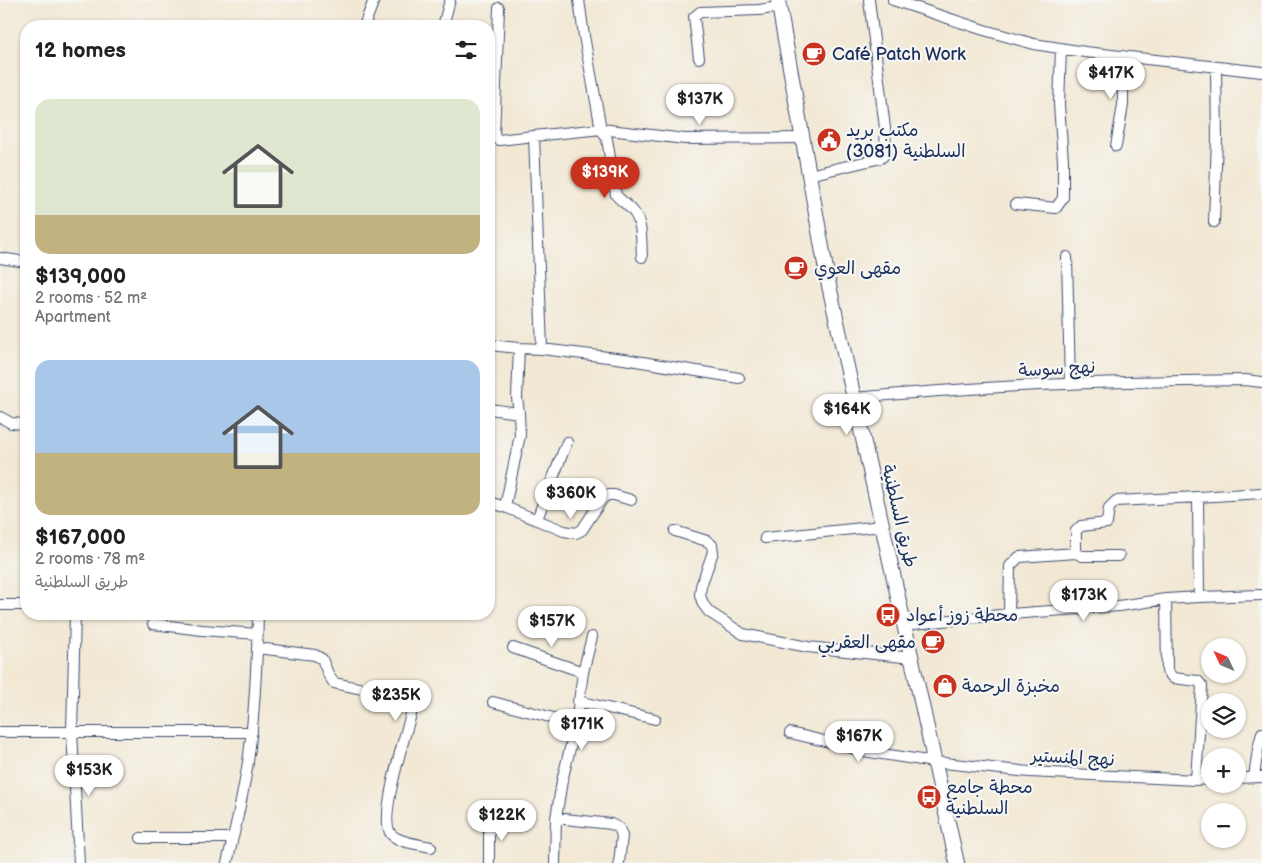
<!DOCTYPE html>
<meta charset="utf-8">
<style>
:root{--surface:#fff;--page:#f6f6f6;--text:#202124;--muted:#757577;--accent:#c8321e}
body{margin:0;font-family:"Balsamiq Sans","Playpen Sans Arabic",sans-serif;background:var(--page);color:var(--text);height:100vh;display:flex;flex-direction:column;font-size:19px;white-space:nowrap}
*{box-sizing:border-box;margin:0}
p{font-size:16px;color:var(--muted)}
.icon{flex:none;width:28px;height:28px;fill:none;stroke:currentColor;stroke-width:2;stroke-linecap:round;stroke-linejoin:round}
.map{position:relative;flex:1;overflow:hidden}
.details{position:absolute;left:20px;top:20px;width:475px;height:600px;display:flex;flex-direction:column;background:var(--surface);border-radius:20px;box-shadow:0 1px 4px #0004}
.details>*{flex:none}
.needle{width:32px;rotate:314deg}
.tools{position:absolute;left:1201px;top:638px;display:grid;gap:10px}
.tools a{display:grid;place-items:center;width:45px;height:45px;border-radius:50%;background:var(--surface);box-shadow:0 1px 4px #0004;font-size:25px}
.price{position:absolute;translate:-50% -42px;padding:0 11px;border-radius:18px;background:#fff;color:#222;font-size:16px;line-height:32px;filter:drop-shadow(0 1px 2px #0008)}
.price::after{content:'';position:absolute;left:50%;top:30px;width:15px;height:11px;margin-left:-8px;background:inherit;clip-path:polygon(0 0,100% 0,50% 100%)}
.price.current{background:var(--accent);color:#fff}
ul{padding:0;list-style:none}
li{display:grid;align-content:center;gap:10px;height:265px;padding:0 15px}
li span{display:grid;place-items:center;height:155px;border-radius:15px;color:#555}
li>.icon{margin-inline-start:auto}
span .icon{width:90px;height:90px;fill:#fffc;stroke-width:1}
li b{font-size:21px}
h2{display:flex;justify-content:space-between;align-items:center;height:60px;padding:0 15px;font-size:21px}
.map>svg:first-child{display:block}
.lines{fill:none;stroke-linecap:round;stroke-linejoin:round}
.minor-casing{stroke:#3b4b70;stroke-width:12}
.secondary-casing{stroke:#3b4b70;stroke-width:16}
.minor{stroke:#fff;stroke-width:10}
.secondary{stroke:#fff;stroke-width:14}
.labels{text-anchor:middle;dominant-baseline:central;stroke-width:4.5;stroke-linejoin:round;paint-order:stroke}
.poi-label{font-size:18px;fill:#1b2f5e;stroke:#f6f6f2;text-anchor:start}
.street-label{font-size:18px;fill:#1b2f5e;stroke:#f6f6f2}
</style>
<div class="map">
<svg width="1262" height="863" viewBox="0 0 1262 863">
<rect width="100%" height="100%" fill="#f6f6f2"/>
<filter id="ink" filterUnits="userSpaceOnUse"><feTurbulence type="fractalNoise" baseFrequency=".02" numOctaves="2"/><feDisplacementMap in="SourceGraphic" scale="10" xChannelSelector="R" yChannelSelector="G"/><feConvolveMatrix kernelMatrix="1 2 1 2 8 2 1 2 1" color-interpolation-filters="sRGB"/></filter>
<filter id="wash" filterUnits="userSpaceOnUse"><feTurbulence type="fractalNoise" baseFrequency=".0096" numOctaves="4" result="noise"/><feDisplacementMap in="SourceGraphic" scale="20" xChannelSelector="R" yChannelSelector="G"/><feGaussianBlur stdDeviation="1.12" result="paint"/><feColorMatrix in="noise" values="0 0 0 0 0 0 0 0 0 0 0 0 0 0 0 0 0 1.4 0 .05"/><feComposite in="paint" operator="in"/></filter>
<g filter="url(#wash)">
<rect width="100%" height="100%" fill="#f2e8d4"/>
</g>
<g filter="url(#ink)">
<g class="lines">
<defs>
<path id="minor" d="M893,0L984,30L1034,44L1085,52L1262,72
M499,8L494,136L495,138L499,140L534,136
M364,26L374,0
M443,26L450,0
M699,58L694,17L700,12L759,10L779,7
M601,129L685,139L802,138
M601,129L607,139L616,195C621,201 628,205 633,211C643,223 641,242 642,257
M1116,146L1123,105V56
M809,175L881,158L886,153L885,128L869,0
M1016,204L1056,208L1063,198V161L1059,104L1061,49
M1214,222L1217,138L1216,68
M1067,257L1070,384
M0,258L26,262
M489,345L519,348L542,349L534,136L601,129L584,36L579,0
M542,349L624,359L739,378
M854,398C944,390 1036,384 1127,382C1166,381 1206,381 1245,380L1262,382
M489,409L519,413
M0,417L11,423L26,424
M1198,497L1199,597
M489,502L505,507L564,531L576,533L582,530L603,498L608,495H614L631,500
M505,507L520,435L519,413L517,398L519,348
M537,519L567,442
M675,531L707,541L712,545L713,552L701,586L700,595L703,604L709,612L743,634L808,647L912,658
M765,538L882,526
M1076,553L1082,556H1119
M1166,599L1167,671L1173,678L1198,681L1202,686L1196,780
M0,605H26
M75,614L72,732H252
M1009,614L1010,566L1019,557L1076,553V531L1081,526L1107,523L1109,508L1116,501L1198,497L1262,493
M153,624L202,630L258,634
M904,625L1009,614L1119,606L1166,599L1199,597L1262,595
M257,648L315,655L322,659L329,676L334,683L397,696C406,699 410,702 412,711C406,732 378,819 391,834C399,843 420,844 431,847
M513,648L583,672
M578,701L655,719
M493,702L576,724
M0,732H72L79,863
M790,733L833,743L863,751L934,762L1030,772L1196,780L1210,779
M1254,777L1258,749L1262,733
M1238,778L1262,777
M556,818L611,824L619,828L622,836L619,863
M141,838H233
M227,863C235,830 243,796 248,762C255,713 257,663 258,614
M489,863V822
M555,863L556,818L562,781L576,724L583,672L592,637"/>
<path id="secondary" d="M778,0L828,281L957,863"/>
</defs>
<use href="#minor" class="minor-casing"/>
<use href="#secondary" class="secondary-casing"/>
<use href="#minor" class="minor"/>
<use href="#secondary" class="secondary"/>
</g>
</g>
<defs>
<symbol id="cafe-disc" viewBox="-11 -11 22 22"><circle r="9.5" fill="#c8321e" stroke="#f6f6f2"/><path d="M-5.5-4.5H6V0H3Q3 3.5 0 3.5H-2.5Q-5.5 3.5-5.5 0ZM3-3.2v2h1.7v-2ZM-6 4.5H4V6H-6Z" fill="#fff"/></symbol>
<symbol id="civic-disc" viewBox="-11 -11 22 22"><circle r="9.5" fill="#c8321e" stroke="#f6f6f2"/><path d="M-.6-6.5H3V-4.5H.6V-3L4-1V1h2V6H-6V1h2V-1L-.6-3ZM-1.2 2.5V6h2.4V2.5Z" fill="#fff"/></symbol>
<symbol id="bus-disc" viewBox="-11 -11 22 22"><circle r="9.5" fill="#c8321e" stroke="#f6f6f2"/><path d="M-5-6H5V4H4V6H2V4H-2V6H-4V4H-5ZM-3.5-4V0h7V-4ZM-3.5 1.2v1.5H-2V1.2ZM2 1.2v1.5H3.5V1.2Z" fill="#fff"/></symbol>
<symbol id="shop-disc" viewBox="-11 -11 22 22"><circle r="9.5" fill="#c8321e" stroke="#f6f6f2"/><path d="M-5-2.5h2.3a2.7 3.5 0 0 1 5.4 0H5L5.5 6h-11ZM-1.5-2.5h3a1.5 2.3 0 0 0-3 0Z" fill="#fff"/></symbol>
</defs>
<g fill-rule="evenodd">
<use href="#cafe-disc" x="800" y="40" width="28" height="28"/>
<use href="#civic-disc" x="815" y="126" width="28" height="28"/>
<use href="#cafe-disc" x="782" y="254" width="28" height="28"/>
<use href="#bus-disc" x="874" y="601" width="28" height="28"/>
<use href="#cafe-disc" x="919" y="628" width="28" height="28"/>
<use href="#shop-disc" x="931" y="672" width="28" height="28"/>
<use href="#bus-disc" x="915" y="783" width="28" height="28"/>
</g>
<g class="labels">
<g class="poi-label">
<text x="832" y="54">Café Patch Work</text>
<text x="846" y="130">مكتب بريد<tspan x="846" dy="21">السلطنية (3081)</tspan></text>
<text x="814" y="268">مقهى العوي</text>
<text x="906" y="615">محطة زوز أعواد</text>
<text x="916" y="642" text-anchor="end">مقهى العقربي</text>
<text x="962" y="686">مخبزة الرحمة</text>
<text x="946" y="787">محطة جامع<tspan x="946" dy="21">السلطنية</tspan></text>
</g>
<g class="street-label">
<text transform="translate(1057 369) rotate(-3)">نهج سوسة</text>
<text transform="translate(899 516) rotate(77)">طريق السلطنية</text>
<text transform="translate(1073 758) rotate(3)">نهج المنستير</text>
</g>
</g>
</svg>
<div class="tools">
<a><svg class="needle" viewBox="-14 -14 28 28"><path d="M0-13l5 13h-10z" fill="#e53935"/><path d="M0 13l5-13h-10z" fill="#757577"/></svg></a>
<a><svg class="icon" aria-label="layers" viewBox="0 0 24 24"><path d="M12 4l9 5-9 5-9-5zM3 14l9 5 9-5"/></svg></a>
<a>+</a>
<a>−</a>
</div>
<b class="price" style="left:1111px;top:100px">$417K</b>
<b class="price" style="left:700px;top:126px">$137K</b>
<b class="price current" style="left:605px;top:199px">$139K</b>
<b class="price" style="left:847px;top:436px">$164K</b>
<b class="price" style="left:571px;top:520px">$360K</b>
<b class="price" style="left:1084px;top:622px">$173K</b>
<b class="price" style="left:552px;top:648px">$157K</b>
<b class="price" style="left:396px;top:722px">$235K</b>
<b class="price" style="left:582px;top:751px">$171K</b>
<b class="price" style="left:859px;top:763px">$167K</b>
<b class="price" style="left:89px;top:797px">$153K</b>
<b class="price" style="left:502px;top:842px">$122K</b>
<section class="details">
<h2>12 homes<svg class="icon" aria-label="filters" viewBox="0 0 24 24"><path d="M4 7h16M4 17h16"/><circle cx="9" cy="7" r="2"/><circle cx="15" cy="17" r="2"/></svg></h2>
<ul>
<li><span style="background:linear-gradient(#dfe7d0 75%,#c2b280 0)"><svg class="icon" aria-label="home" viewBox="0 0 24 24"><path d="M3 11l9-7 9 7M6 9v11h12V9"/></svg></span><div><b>$139,000</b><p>2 rooms · 52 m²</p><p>Apartment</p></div></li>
<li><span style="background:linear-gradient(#a9c7e8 60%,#c2b280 0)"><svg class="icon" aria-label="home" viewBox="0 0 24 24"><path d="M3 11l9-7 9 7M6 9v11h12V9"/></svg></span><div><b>$167,000</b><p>2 rooms · 78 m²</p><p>طريق السلطنية</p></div></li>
</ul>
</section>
</div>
